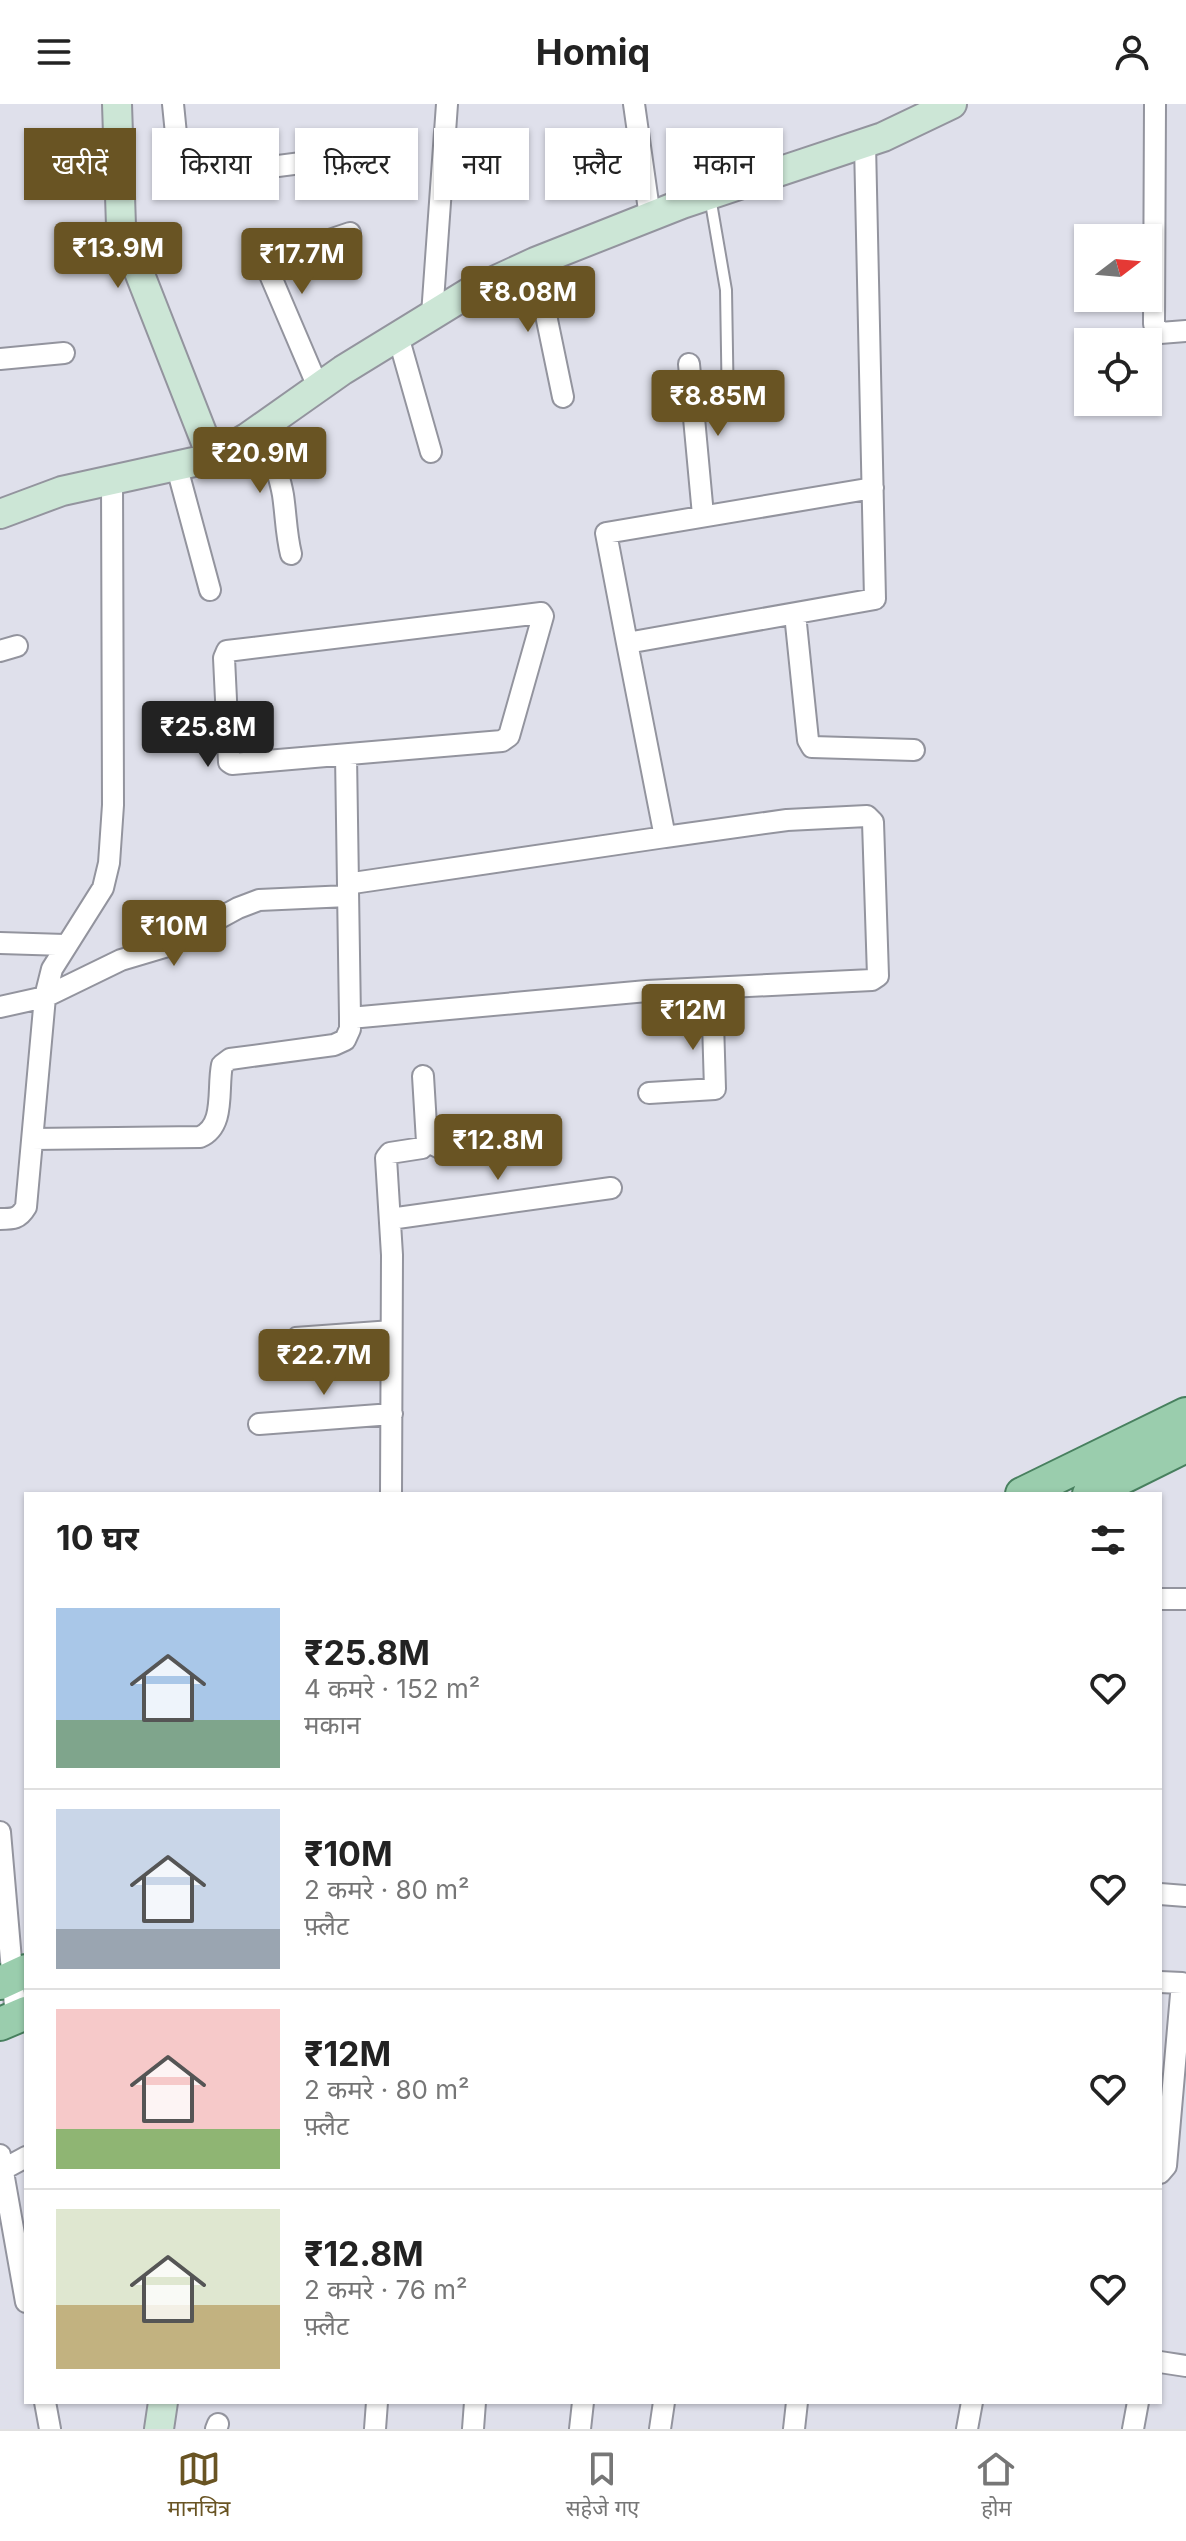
<!DOCTYPE html>
<html lang="hi">
<meta charset="utf-8">
<style>
:root{--surface:#fff;--page:#f2f2f2;--text:#222;--muted:#767676;--line:#e0e0e0;--accent:#695423}
body{margin:0;font-family:Inter,"Noto Sans Devanagari",sans-serif;background:var(--page);color:var(--text);height:100vh;display:flex;flex-direction:column;font-size:30px;white-space:nowrap}
*{box-sizing:border-box;margin:0}
p{font-size:26px;color:var(--muted)}
.icon{flex:none;width:44px;height:44px;fill:none;stroke:currentColor;stroke-width:2;stroke-linecap:round;stroke-linejoin:round}
.map{position:relative;flex:1;overflow:hidden}
.panel{position:absolute;left:24px;top:1388px;width:1138px;height:912px;display:flex;flex-direction:column;background:var(--surface);border-radius:0px;box-shadow:0 2px 6px #0004}
.panel>*{flex:none}
.guide{position:absolute;left:24px;top:24px;width:1138px;height:72px;display:flex;gap:16px}
.needle{width:52px;rotate:74deg}
.buttons{position:absolute;left:1074px;top:120px;display:grid;gap:16px}
.buttons a{display:grid;place-items:center;width:88px;height:88px;border-radius:0px;background:var(--surface);box-shadow:0 2px 6px #0004;font-size:40px}
.price{position:absolute;translate:-50% -68px;padding:0 18px;border-radius:8px;background:var(--accent);color:#fff;font-size:26px;line-height:52px;filter:drop-shadow(0 2px 4px #0008)}
.price::after{content:'';position:absolute;left:50%;top:48px;width:24px;height:18px;margin-left:-12px;background:inherit;clip-path:polygon(0 0,100% 0,50% 100%)}
.price.active{background:#222;color:#fff}
ul{padding:0;list-style:none}
li{display:flex;align-items:center;gap:24px;height:200px;padding:0 32px}
li+li{border-top:2px solid var(--line)}
li span{display:grid;place-items:center;flex:none;width:224px;height:160px;border-radius:0px;color:#555}
li>.icon{margin-inline-start:auto}
span .icon{width:96px;height:96px;fill:#fffc;stroke-width:1}
li b{font-size:34px}
h2{display:flex;justify-content:space-between;align-items:center;height:96px;padding:0 32px;font-size:34px}
.pill{padding:0 28px;border-radius:0px;background:var(--surface);box-shadow:0 2px 6px #0004;font-size:28px;line-height:72px}
.pill.active{background:var(--accent);color:#fff}
header{display:flex;justify-content:space-between;align-items:center;height:104px;padding:0 32px;background:var(--surface);font-size:36px;font-weight:700}
.tabs{display:flex;justify-content:space-around;align-items:center;height:112px;border-top:2px solid var(--line);background:var(--surface);font-size:22px;color:var(--muted)}
.tabs a{display:grid;justify-items:center;gap:4px}
.tabs .active{color:var(--accent)}
.map>svg:first-child{display:block}
.lines{fill:none;stroke-linecap:round;stroke-linejoin:round}
.lane-casing{stroke:#93949e;stroke-width:14}
.street-casing{stroke:#93949e;stroke-width:24}
.secondary-casing{stroke:#93949e;stroke-width:32}
.primary-casing{stroke:#48805f;stroke-width:36}
.lane{stroke:#fff;stroke-width:10}
.street{stroke:#fff;stroke-width:20}
.secondary{stroke:#cce6d6;stroke-width:28}
.primary{stroke:#9acdad;stroke-width:32}
</style>
<header><svg class="icon" aria-label="menu" viewBox="0 0 24 24"><path d="M4 6h16M4 12h16M4 18h16"/></svg>Homiq<svg class="icon" aria-label="person" viewBox="0 0 24 24"><circle cx="12" cy="8" r="4"/><path d="M4 21q1-7 8-7t8 7"/></svg></header>
<div class="map">
<svg width="1186" height="2325" viewBox="0 0 1186 2325">
<rect width="100%" height="100%" fill="#dfe0eb"/>
<g class="lines">
<defs>
<path id="lane" d="M710,93L726,186L728,308
M425,1042L441,1050L503,1045
M295,1229L392,1222"/>
<path id="street" d="M173,0L180,70L185,74L332,55
M634,0L650,113
M1155,0L1154,220L1160,229L1186,227
M535,158L563,293
M432,211L447,0
M398,232L431,348
M0,255L64,249
M689,260L703,411
M318,283L265,159L267,157L350,129
M262,322C270,345 279,368 283,391C286,411 286,430 291,450
M176,360L210,486
M541,509L543,512L509,632L502,637L232,660L229,658L224,554L227,547Z
M795,510L808,636L812,643L914,646
M627,539L606,429L873,384
M0,547L17,542
M346,651L348,781
M0,839L65,841
M0,903L45,893L121,856L168,842L238,804L259,796L348,792
M350,914L647,887L872,876L878,872L873,718L867,712L787,716L665,733
M649,989L715,985L712,884
M33,1035L200,1033C226,1022 217,985 222,961L230,955L334,941L345,936L350,925V914L348,786V781L353,779L665,733L627,539L875,495L865,40
M0,1115C13,1115 19,1115 26,1103L45,893L52,865L103,784L109,759L113,701L112,374
M390,1115L611,1084
M259,1320L392,1310
M391,1390L392,1151L386,1054L390,1049L422,1044L427,1038L423,972
M1160,1495H1186
M0,1728L16,1914
M1160,1790L1186,1792
M1160,1878L1182,1879L1166,2062L1160,2069
M0,2051L26,2198
M2,2066L26,2053
M1160,2258L1186,2262
M45,2298L50,2325
M216,2325L218,2320
M375,2325L377,2298
M473,2325L475,2298
M580,2325L583,2298
M660,2325L664,2298
M794,2325L797,2298
M967,2325L972,2298
M1133,2325L1138,2298"/>
<path id="secondary" d="M117,0L121,122L212,354
M0,410L62,387L212,354L248,333L343,266L470,188L535,158L682,100L883,33L952,0
M159,2325L163,2298"/>
<path id="primary" d="M1022,1390L1186,1310
M1089,1390L1186,1342
M0,1879L26,1867
M0,1920L26,1909"/>
</defs>
<use href="#lane" class="lane-casing"/>
<use href="#street" class="street-casing"/>
<use href="#secondary" class="secondary-casing"/>
<use href="#primary" class="primary-casing"/>
<use href="#lane" class="lane"/>
<use href="#street" class="street"/>
<use href="#secondary" class="secondary"/>
<use href="#primary" class="primary"/>
</g>
</svg>
<div class="buttons">
<a><svg class="needle" viewBox="-14 -14 28 28"><path d="M0-13l5 13h-10z" fill="#e53935"/><path d="M0 13l5-13h-10z" fill="#767676"/></svg></a>
<a><svg class="icon" aria-label="locate" viewBox="0 0 24 24"><circle cx="12" cy="12" r="6"/><path d="M12 2v4M12 18v4M2 12h4M18 12h4"/></svg></a>
</div>
<b class="price" style="left:118px;top:186px">₹13.9M</b>
<b class="price" style="left:302px;top:192px">₹17.7M</b>
<b class="price" style="left:528px;top:230px">₹8.08M</b>
<b class="price" style="left:718px;top:334px">₹8.85M</b>
<b class="price" style="left:260px;top:391px">₹20.9M</b>
<b class="price active" style="left:208px;top:665px">₹25.8M</b>
<b class="price" style="left:174px;top:864px">₹10M</b>
<b class="price" style="left:693px;top:948px">₹12M</b>
<b class="price" style="left:498px;top:1078px">₹12.8M</b>
<b class="price" style="left:324px;top:1293px">₹22.7M</b>
<div class="guide">
<a class="pill active">खरीदें</a>
<a class="pill">किराया</a>
<a class="pill">फ़िल्टर</a>
<a class="pill">नया</a>
<a class="pill">फ़्लैट</a>
<a class="pill">मकान</a>
</div>
<section class="panel">
<h2>10 घर<svg class="icon" aria-label="filters" viewBox="0 0 24 24"><path d="M4 7h16M4 17h16"/><circle cx="9" cy="7" r="2"/><circle cx="15" cy="17" r="2"/></svg></h2>
<ul>
<li><span style="background:linear-gradient(#a9c7e8 70%,#7fa58c 0)"><svg class="icon" aria-label="home" viewBox="0 0 24 24"><path d="M3 11l9-7 9 7M6 9v11h12V9"/></svg></span><div><b>₹25.8M</b><p>4 कमरे · 152 m²</p><p>मकान</p></div><svg class="icon" aria-label="heart" viewBox="0 0 24 24"><path d="M12 20l-8-8c-3-5 5-10 8-4 3-6 11-1 8 4z"/></svg></li>
<li><span style="background:linear-gradient(#c9d6e8 75%,#9aa5b1 0)"><svg class="icon" aria-label="home" viewBox="0 0 24 24"><path d="M3 11l9-7 9 7M6 9v11h12V9"/></svg></span><div><b>₹10M</b><p>2 कमरे · 80 m²</p><p>फ़्लैट</p></div><svg class="icon" aria-label="heart" viewBox="0 0 24 24"><path d="M12 20l-8-8c-3-5 5-10 8-4 3-6 11-1 8 4z"/></svg></li>
<li><span style="background:linear-gradient(#f6c9c9 75%,#8fb573 0)"><svg class="icon" aria-label="home" viewBox="0 0 24 24"><path d="M3 11l9-7 9 7M6 9v11h12V9"/></svg></span><div><b>₹12M</b><p>2 कमरे · 80 m²</p><p>फ़्लैट</p></div><svg class="icon" aria-label="heart" viewBox="0 0 24 24"><path d="M12 20l-8-8c-3-5 5-10 8-4 3-6 11-1 8 4z"/></svg></li>
<li><span style="background:linear-gradient(#dfe7d0 60%,#c2b280 0)"><svg class="icon" aria-label="home" viewBox="0 0 24 24"><path d="M3 11l9-7 9 7M6 9v11h12V9"/></svg></span><div><b>₹12.8M</b><p>2 कमरे · 76 m²</p><p>फ़्लैट</p></div><svg class="icon" aria-label="heart" viewBox="0 0 24 24"><path d="M12 20l-8-8c-3-5 5-10 8-4 3-6 11-1 8 4z"/></svg></li>
</ul>
</section>
</div>
<nav class="tabs">
<a class="active"><svg class="icon" aria-label="map" viewBox="0 0 24 24"><path d="M3 6l6-2 6 2 6-2v14l-6 2-6-2-6 2zM9 4v14M15 6v14"/></svg>मानचित्र</a>
<a><svg class="icon" aria-label="saved" viewBox="0 0 24 24"><path d="M7 4h10v16l-5-4-5 4z"/></svg>सहेजे गए</a>
<a><svg class="icon" aria-label="home" viewBox="0 0 24 24"><path d="M3 11l9-7 9 7M6 9v11h12V9"/></svg>होम</a>
</nav>
